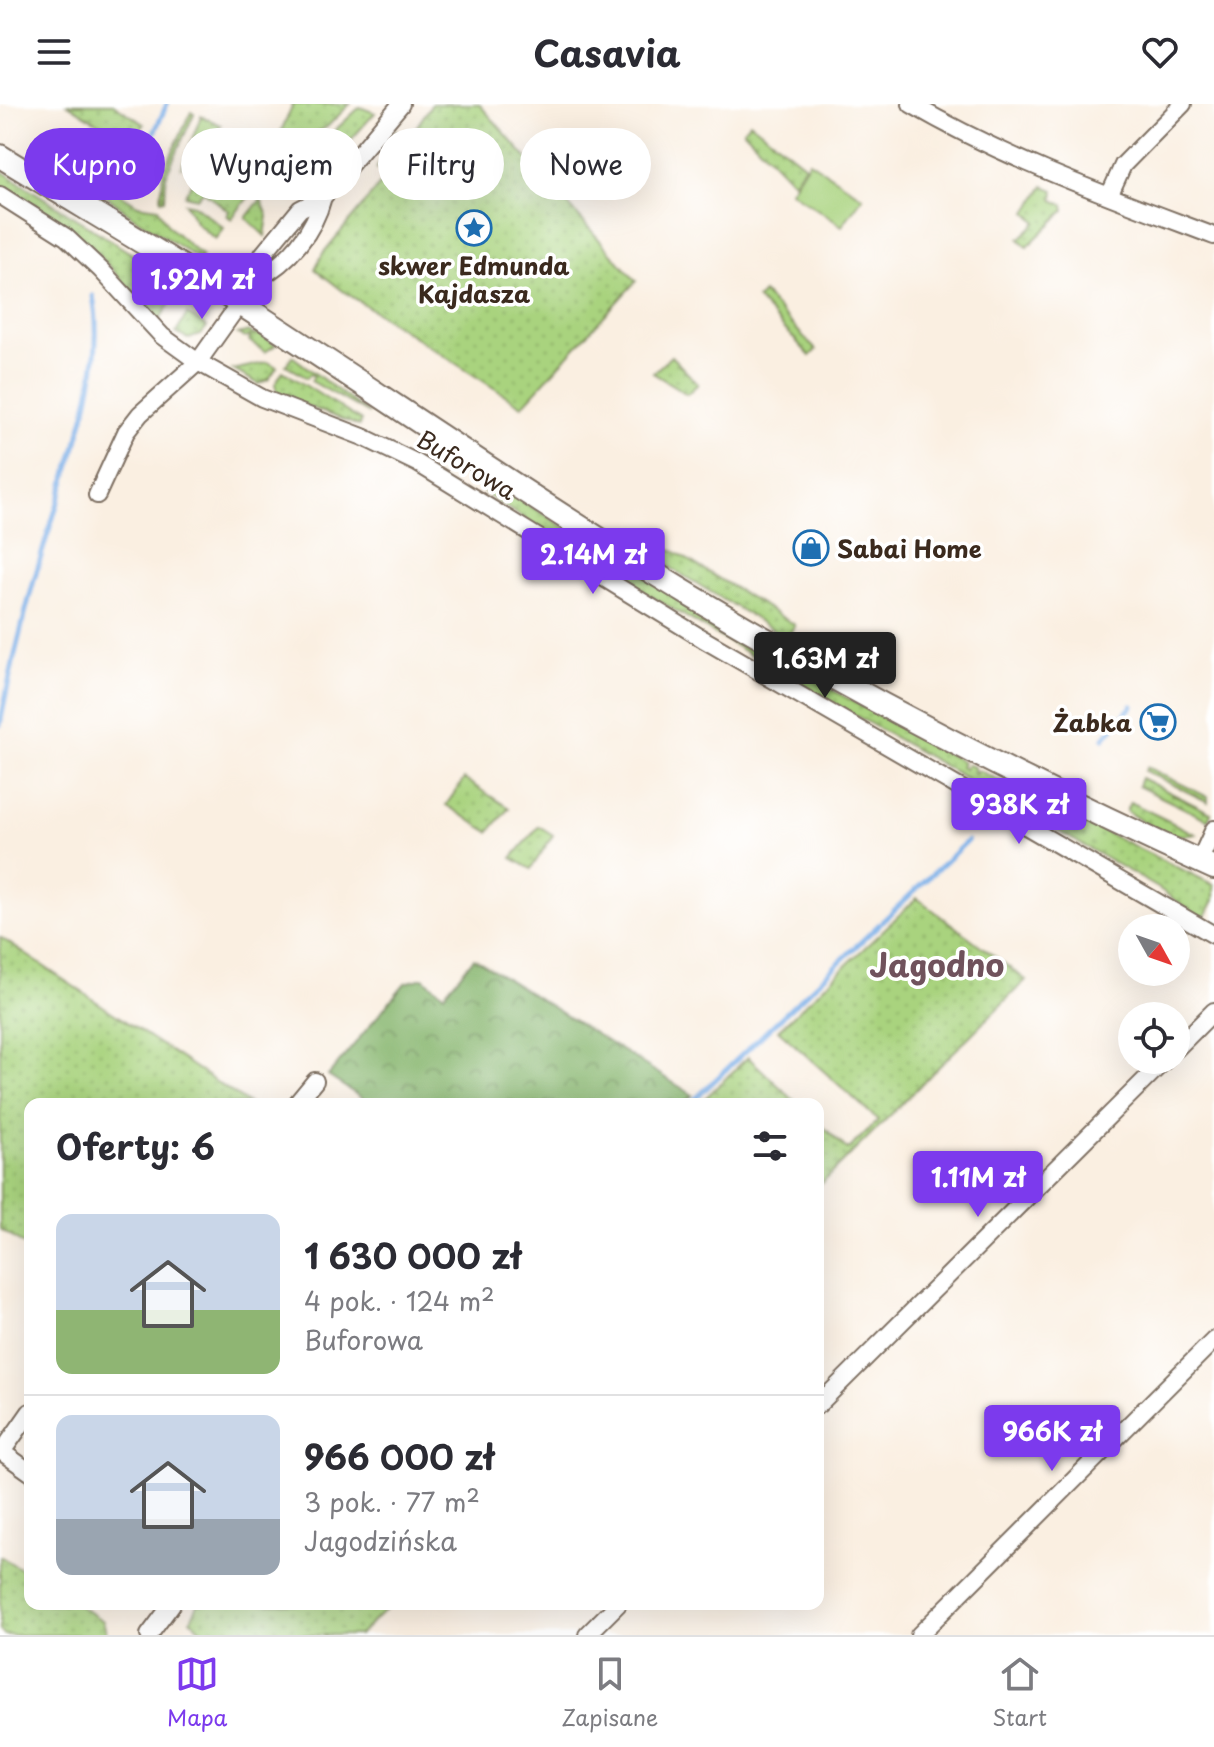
<!DOCTYPE html>
<html lang="pl">
<meta charset="utf-8">
<style>
:root{--surface:#fff;--page:#f7f7f7;--text:#2b2b33;--muted:#7c7c81;--line:#e1e1e2;--accent:#7c3aed}
body{margin:0;font-family:"Playpen Sans",sans-serif;background:var(--page);color:var(--text);height:100vh;display:flex;flex-direction:column;font-size:30px;white-space:nowrap}
*{box-sizing:border-box;margin:0}
p{font-size:26px;color:var(--muted)}
.icon{flex:none;width:44px;height:44px;fill:none;stroke:currentColor;stroke-width:2;stroke-linecap:round;stroke-linejoin:round}
.map{position:relative;flex:1;overflow:hidden}
.details{position:absolute;left:24px;top:994px;width:800px;height:512px;display:flex;flex-direction:column;background:var(--surface);border-radius:16px;box-shadow:0 8px 32px #0002}
.details>*{flex:none}
.banner{position:absolute;left:24px;top:24px;width:800px;height:72px;display:flex;gap:16px}
.needle{width:52px;rotate:130deg}
.buttons{position:absolute;left:1118px;top:810px;display:grid;gap:16px}
.buttons a{display:grid;place-items:center;width:72px;height:72px;border-radius:50%;background:var(--surface);box-shadow:0 8px 32px #0002;font-size:40px}
.price{position:absolute;translate:-50% -68px;padding:0 18px;border-radius:8px;background:var(--accent);color:#fff;font-size:26px;line-height:52px;filter:drop-shadow(0 2px 4px #0008)}
.price::after{content:'';position:absolute;left:50%;top:48px;width:24px;height:18px;margin-left:-12px;background:inherit;clip-path:polygon(0 0,100% 0,50% 100%)}
.price.selected{background:#222;color:#fff}
ul{padding:0;list-style:none}
li{display:flex;align-items:center;gap:24px;height:200px;padding:0 32px}
li+li{border-top:2px solid var(--line)}
li span{display:grid;place-items:center;flex:none;width:224px;height:160px;border-radius:16px;color:#555}
li>.icon{margin-inline-start:auto}
span .icon{width:96px;height:96px;fill:#fffc;stroke-width:1}
li b{font-size:34px}
h2{display:flex;justify-content:space-between;align-items:center;height:96px;padding:0 32px;font-size:34px}
.chip{padding:0 28px;border-radius:36px;background:var(--surface);box-shadow:0 8px 32px #0002;font-size:28px;line-height:72px}
.chip.selected{background:var(--accent);color:#fff}
header{display:flex;justify-content:space-between;align-items:center;height:104px;padding:0 32px;background:var(--surface);font-size:36px;font-weight:700}
.menu{display:flex;justify-content:space-around;align-items:center;height:112px;border-top:2px solid var(--line);background:var(--surface);font-size:22px;color:var(--muted)}
.menu a{display:grid;justify-items:center;gap:4px}
.menu .selected{color:var(--accent)}
.map>svg:first-child{display:block}
.grass{fill:url(#grass-dots);stroke:#727e4e;stroke-width:2}
.forest{fill:url(#forest-crowns);stroke:#607046;stroke-width:2}
.pitch{fill:#a9d37e;stroke:#727e4e;stroke-width:2}
.lines{fill:none;stroke-linecap:round;stroke-linejoin:round}
.stream{stroke:#79aee7;stroke-width:5}
.street-casing{stroke:#7e6f62;stroke-width:20}
.secondary-casing{stroke:#7e6f62;stroke-width:26}
.street{stroke:#fff;stroke-width:16}
.secondary{stroke:#fff;stroke-width:22}
.labels{text-anchor:middle;dominant-baseline:central;stroke-width:7;stroke-linejoin:round;paint-order:stroke}
.poi-label{font-size:24px;font-weight:bold;fill:#3b2a1e;stroke:#fff}
.street-label{font-size:24px;fill:#3b2a1e;stroke:#fff}
.district-label{font-size:32px;font-weight:bold;fill:#70525c;stroke:#fff}
</style>
<header><svg class="icon" aria-label="menu" viewBox="0 0 24 24"><path d="M4 6h16M4 12h16M4 18h16"/></svg>Casavia<svg class="icon" aria-label="heart" viewBox="0 0 24 24"><path d="M12 20l-8-8c-3-5 5-10 8-4 3-6 11-1 8 4z"/></svg></header>
<div class="map">
<svg width="1214" height="1531" viewBox="0 0 1214 1531">
<defs>
<pattern id="grass-dots" width="8" height="8" patternUnits="userSpaceOnUse" patternTransform="scale(2)"><rect width="8" height="8" fill="#a9d37e"/><path d="M2 2h.1M6 6h.1" fill="none" stroke="#92b56c" stroke-width="1.8" stroke-linecap="round"/></pattern>
<pattern id="forest-crowns" width="20" height="18" patternUnits="userSpaceOnUse" patternTransform="scale(2)"><rect width="20" height="18" fill="#86b56d"/><path d="M2 6a3 3 0 1 1 6 0M12 15a3 3 0 1 1 6 0" fill="none" stroke="#6f9359"/></pattern>
</defs>
<rect width="100%" height="100%" fill="#fff"/>
<filter id="ink" filterUnits="userSpaceOnUse"><feTurbulence type="fractalNoise" baseFrequency=".0125" numOctaves="2"/><feDisplacementMap in="SourceGraphic" scale="16" xChannelSelector="R" yChannelSelector="G"/><feConvolveMatrix kernelMatrix="1 2 1 2 8 2 1 2 1" color-interpolation-filters="sRGB"/></filter>
<filter id="wash" filterUnits="userSpaceOnUse"><feTurbulence type="fractalNoise" baseFrequency=".006" numOctaves="4" result="noise"/><feDisplacementMap in="SourceGraphic" scale="32" xChannelSelector="R" yChannelSelector="G"/><feGaussianBlur stdDeviation="1.8" result="paint"/><feColorMatrix in="noise" values="0 0 0 0 0 0 0 0 0 0 0 0 0 0 0 0 0 1.4 0 .05"/><feComposite in="paint" operator="in"/></filter>
<g filter="url(#wash)">
<rect width="100%" height="100%" fill="#faefe1"/>
<path class="grass" d="M68,0H113L144,20L134,42Z
M293,0H350L327,23L293,41L278,34Z
M432,0H479L636,177L522,302L343,187L315,165L323,149L421,31L415,25Z
M360,3L375,9L313,78L300,81L282,70L301,49L331,30Z
M191,8L194,10L166,71L165,95L161,96L163,68Z
M201,12L221,21L210,40L182,62Z
M750,18L805,61L793,78L743,26Z
M396,26L400,37L376,66Z
M213,60L254,86L231,115L227,111L229,107L203,87L197,94L185,91L193,76Z
M81,65L138,101L158,104L169,123L202,152L199,155L132,112L77,70Z
M0,66L157,166L155,171L159,173L162,169L182,182L159,216L93,145L62,118L0,80Z
M1044,82L1054,86L1053,96L1064,101L1065,106L1027,143L1019,135L1037,118L1027,108Z
M261,95L268,112L265,132L246,114Z
M185,99L194,101L224,124L215,135L196,119Z
M763,189L816,246L810,252L757,195Z
M187,210L207,223L200,231L188,235L176,229Z
M249,227L255,232L257,229L276,241L265,248L249,237L251,232L245,234L238,230Z
M292,252L369,310L311,277L314,272L310,270L307,274L286,261Z
M671,252L698,280L687,290L653,269Z
M268,258L277,263L269,275L259,280L233,266Z
M283,267L361,317L359,322L291,296L289,290L287,294L278,290L275,280Z
M451,353L793,564L792,569L796,571L798,567L963,658L961,663L965,665L967,660L974,663L975,670L978,666L1214,781V796L1206,812H1198L1158,784L790,574L644,488L553,428L550,431L487,391Z
M659,438L795,521L787,534L651,452Z
M1147,663L1208,693V698L1145,667Z
M1141,674L1211,709L1208,716L1138,682Z
M464,675L509,704L489,728L446,701Z
M1130,698L1195,730C1169,736 1146,720 1126,707Z
M539,722L553,731L531,765L512,754Z
M917,794L1026,876L818,1083V1018L848,1046L878,1016L778,926Z
M0,833L249,1000H30V1145L0,1125Z
M748,953L798,1000H699Z
M0,1452L30,1471V1500H76L103,1517L107,1531H5L0,1527Z
M198,1500H392L359,1531H206L191,1516Z"/>
<path class="forest" d="M474,854L693,991L682,1000H371L328,972L405,879L423,874L444,890Z"/>
<path class="pitch" d="M809,57L863,93L842,122L790,87Z"/>
<g class="lines">
<path class="stream" d="M133,76L167,0
M0,621C12,559 27,497 46,436C68,363 108,269 93,192
M1104,634L1132,602
M690,1000L967,737"/>
</g>
</g>
<g filter="url(#ink)">
<g class="lines">
<defs>
<path id="street" d="M911,0C1007,56 1111,93 1214,132
M0,91L66,133L101,166L162,232L198,258L262,294L363,333L417,359L703,535L1214,831
M1109,92L1123,61L1183,0
M257,175C289,158 314,128 323,93
M97,391L126,328L140,310L198,258L257,175L263,150L300,105L323,93L401,0
M1199,758L1214,725
M1176,945L1214,907
M296,1000L315,977
M818,1301L1165,956
M30,1308L2,1348L30,1368
M149,1531L172,1500
M587,1531L618,1500
M919,1531L1214,1236"/>
<path id="secondary" d="M0,52C66,93 134,132 200,174C365,279 525,392 693,493C862,594 1035,683 1214,764"/>
</defs>
<use href="#street" class="street-casing"/>
<use href="#secondary" class="secondary-casing"/>
<use href="#street" class="street"/>
<use href="#secondary" class="secondary"/>
</g>
</g>
<defs>
<symbol id="sight-ring" viewBox="-11 -11 22 22"><circle r="9.5" fill="#fff" stroke="#1f6fb2" stroke-width="1.5"/><path d="M0-6L1.8-2.2L6-1.7L2.9 1.2L3.7 5.4L0 3.3L-3.7 5.4L-2.9 1.2L-6-1.7L-1.8-2.2Z" fill="#1f6fb2"/></symbol>
<symbol id="shop-ring" viewBox="-11 -11 22 22"><circle r="9.5" fill="#fff" stroke="#1f6fb2" stroke-width="1.5"/><path d="M-5-2.5h2.3a2.7 3.5 0 0 1 5.4 0H5L5.5 6h-11ZM-1.5-2.5h3a1.5 2.3 0 0 0-3 0Z" fill="#1f6fb2"/></symbol>
<symbol id="supermarket-ring" viewBox="-11 -11 22 22"><circle r="9.5" fill="#fff" stroke="#1f6fb2" stroke-width="1.5"/><path d="M-6-5.5h2.5l.6 2H6L4.5 2H-2.5L-4.4-4H-6ZM-1.5 3.2a1.3 1.3 0 1 0 .1 0ZM3 3.2a1.3 1.3 0 1 0 .1 0Z" fill="#1f6fb2"/></symbol>
</defs>
<g fill-rule="evenodd">
<use href="#sight-ring" x="454" y="104" width="40" height="40"/>
<use href="#shop-ring" x="791" y="424" width="40" height="40"/>
<use href="#supermarket-ring" x="1138" y="598" width="40" height="40"/>
</g>
<g class="labels">
<g class="poi-label">
<text x="474" y="161">skwer Edmunda<tspan x="474" dy="28">Kajdasza</tspan></text>
<text x="837" y="444" text-anchor="start">Sabai Home</text>
<text x="1132" y="618" text-anchor="end">Żabka</text>
</g>
<g class="street-label">
<text transform="translate(467 360) rotate(31)">Buforowa</text>
</g>
<g class="district-label">
<text x="937" y="860">Jagodno</text>
</g>
</g>
</svg>
<div class="buttons">
<a><svg class="needle" viewBox="-14 -14 28 28"><path d="M0-13l5 13h-10z" fill="#e53935"/><path d="M0 13l5-13h-10z" fill="#7c7c81"/></svg></a>
<a><svg class="icon" aria-label="locate" viewBox="0 0 24 24"><circle cx="12" cy="12" r="6"/><path d="M12 2v4M12 18v4M2 12h4M18 12h4"/></svg></a>
</div>
<b class="price" style="left:202px;top:217px">1.92M zł</b>
<b class="price" style="left:593px;top:492px">2.14M zł</b>
<b class="price selected" style="left:825px;top:596px">1.63M zł</b>
<b class="price" style="left:1019px;top:742px">938K zł</b>
<b class="price" style="left:978px;top:1115px">1.11M zł</b>
<b class="price" style="left:1052px;top:1369px">966K zł</b>
<div class="banner">
<a class="chip selected">Kupno</a>
<a class="chip">Wynajem</a>
<a class="chip">Filtry</a>
<a class="chip">Nowe</a>
</div>
<section class="details">
<h2>Oferty: 6<svg class="icon" aria-label="filters" viewBox="0 0 24 24"><path d="M4 7h16M4 17h16"/><circle cx="9" cy="7" r="2"/><circle cx="15" cy="17" r="2"/></svg></h2>
<ul>
<li><span style="background:linear-gradient(#c9d6e8 60%,#8fb573 0)"><svg class="icon" aria-label="home" viewBox="0 0 24 24"><path d="M3 11l9-7 9 7M6 9v11h12V9"/></svg></span><div><b>1 630 000 zł</b><p>4 pok. · 124 m²</p><p>Buforowa</p></div></li>
<li><span style="background:linear-gradient(#c9d6e8 65%,#9aa5b1 0)"><svg class="icon" aria-label="home" viewBox="0 0 24 24"><path d="M3 11l9-7 9 7M6 9v11h12V9"/></svg></span><div><b>966 000 zł</b><p>3 pok. · 77 m²</p><p>Jagodzińska</p></div></li>
</ul>
</section>
</div>
<nav class="menu">
<a class="selected"><svg class="icon" aria-label="map" viewBox="0 0 24 24"><path d="M3 6l6-2 6 2 6-2v14l-6 2-6-2-6 2zM9 4v14M15 6v14"/></svg>Mapa</a>
<a><svg class="icon" aria-label="saved" viewBox="0 0 24 24"><path d="M7 4h10v16l-5-4-5 4z"/></svg>Zapisane</a>
<a><svg class="icon" aria-label="home" viewBox="0 0 24 24"><path d="M3 11l9-7 9 7M6 9v11h12V9"/></svg>Start</a>
</nav>
